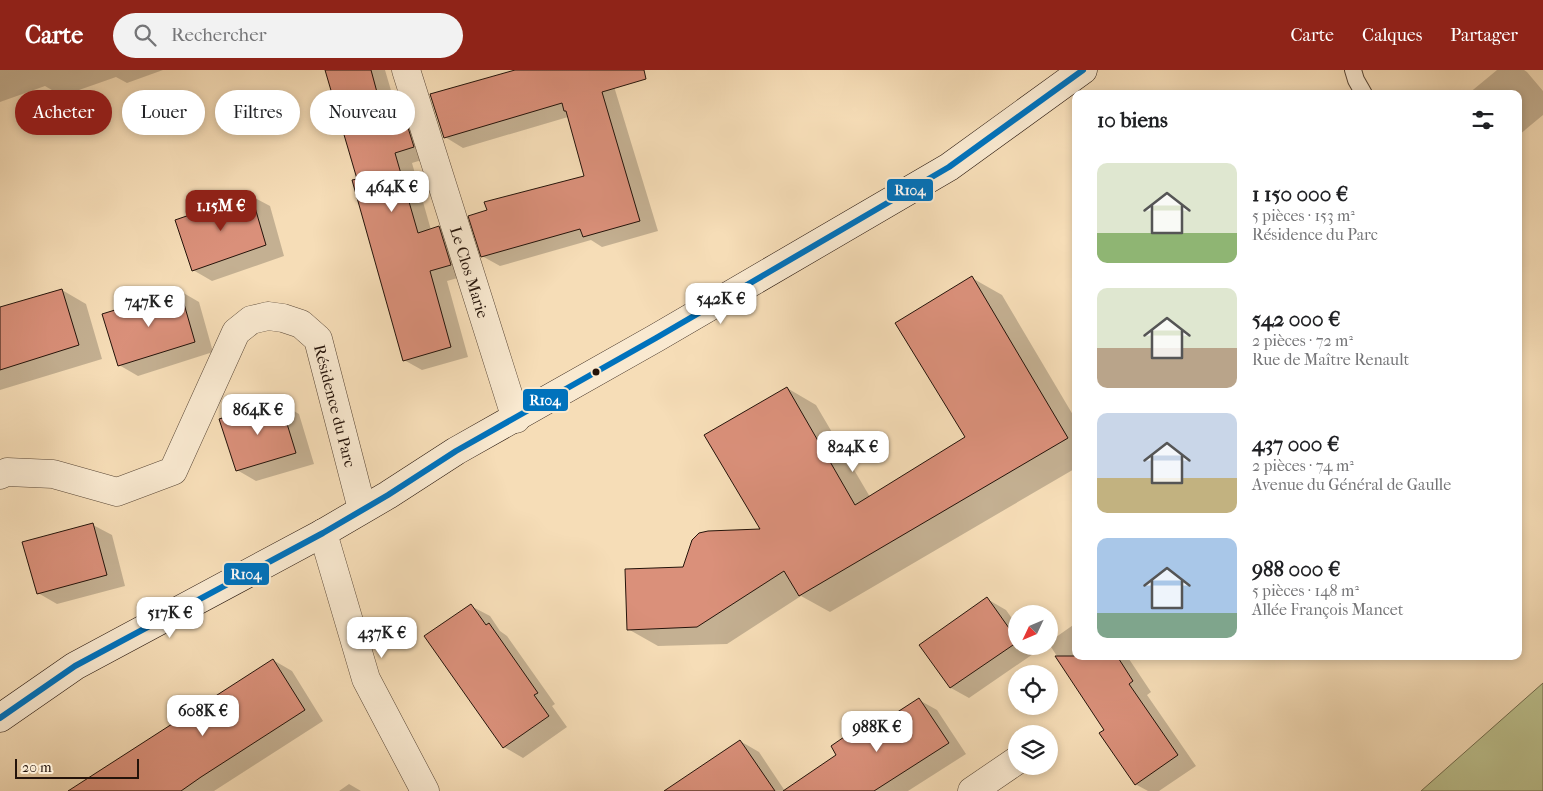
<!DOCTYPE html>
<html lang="fr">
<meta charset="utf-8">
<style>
:root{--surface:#fff;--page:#f2f2f2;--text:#202124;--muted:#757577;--accent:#8f2418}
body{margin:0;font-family:"IM FELL French Canon",serif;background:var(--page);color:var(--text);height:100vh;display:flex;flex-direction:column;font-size:19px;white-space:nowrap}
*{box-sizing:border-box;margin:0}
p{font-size:16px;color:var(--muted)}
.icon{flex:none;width:28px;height:28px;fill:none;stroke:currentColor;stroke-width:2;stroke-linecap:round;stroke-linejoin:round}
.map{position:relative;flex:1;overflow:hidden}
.details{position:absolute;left:1072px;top:20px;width:450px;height:570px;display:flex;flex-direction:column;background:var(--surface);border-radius:10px;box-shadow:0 2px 8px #0003}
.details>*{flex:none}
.hud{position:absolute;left:15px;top:20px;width:475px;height:45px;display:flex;gap:10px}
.needle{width:32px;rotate:226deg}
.buttons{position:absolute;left:1008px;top:535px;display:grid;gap:10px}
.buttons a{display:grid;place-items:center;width:50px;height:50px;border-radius:50%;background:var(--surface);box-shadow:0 2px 8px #0003;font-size:25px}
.scale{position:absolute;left:15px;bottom:12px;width:124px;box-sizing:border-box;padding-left:5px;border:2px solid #24130a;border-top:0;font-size:14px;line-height:18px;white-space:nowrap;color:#24130a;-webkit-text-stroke:4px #f9e9d0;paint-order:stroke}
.price{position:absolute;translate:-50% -42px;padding:0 11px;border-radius:10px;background:#fff;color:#222;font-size:16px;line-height:32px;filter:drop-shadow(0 1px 2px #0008)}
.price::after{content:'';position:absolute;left:50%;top:30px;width:15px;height:11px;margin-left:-8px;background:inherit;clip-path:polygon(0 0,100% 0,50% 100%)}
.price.current{background:var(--accent);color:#fff}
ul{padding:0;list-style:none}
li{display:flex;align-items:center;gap:15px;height:125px;padding:0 25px}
li span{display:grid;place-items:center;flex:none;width:140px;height:100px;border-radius:10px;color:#555}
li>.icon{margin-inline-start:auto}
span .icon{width:60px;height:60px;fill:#fffc;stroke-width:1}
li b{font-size:21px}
h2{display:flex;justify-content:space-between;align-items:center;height:60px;padding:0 25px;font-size:21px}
.pill{padding:0 18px;border-radius:22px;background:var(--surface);box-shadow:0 2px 8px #0003;font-size:18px;line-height:45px}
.pill.current{background:var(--accent);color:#fff}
header{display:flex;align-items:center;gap:30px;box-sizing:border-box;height:70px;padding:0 25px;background:var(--accent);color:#fff}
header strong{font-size:24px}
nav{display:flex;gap:28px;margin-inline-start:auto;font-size:18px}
.search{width:350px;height:45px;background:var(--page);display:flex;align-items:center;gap:12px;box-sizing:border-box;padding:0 18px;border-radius:28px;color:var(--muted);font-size:19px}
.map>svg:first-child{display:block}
.green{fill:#bcc18e;stroke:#706a4c}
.shadow{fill:#0003}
.building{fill:#da907a;stroke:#24130a}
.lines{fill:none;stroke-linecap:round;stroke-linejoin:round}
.lane-casing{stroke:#584635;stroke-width:18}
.street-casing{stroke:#584635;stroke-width:29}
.secondary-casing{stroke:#24130a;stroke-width:29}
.lane{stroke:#f9e9d0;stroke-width:16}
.street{stroke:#f9e9d0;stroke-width:28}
.secondary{stroke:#f9e9d0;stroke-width:28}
.bus-1-casing{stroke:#f9e9d0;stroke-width:10}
.bus-1{stroke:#0072bc;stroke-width:6}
.bus-dot{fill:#24130a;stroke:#f9e9d0;stroke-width:2}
.labels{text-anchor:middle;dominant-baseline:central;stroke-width:4;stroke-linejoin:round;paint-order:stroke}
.street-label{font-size:16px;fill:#24130a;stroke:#f9e9d0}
.line-badge{stroke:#f9e9d0;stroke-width:2}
.badge-label{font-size:14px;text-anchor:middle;font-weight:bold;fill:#fff}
</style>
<header>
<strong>Carte</strong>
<div class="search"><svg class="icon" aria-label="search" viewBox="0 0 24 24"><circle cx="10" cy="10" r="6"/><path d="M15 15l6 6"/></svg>Rechercher</div>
<nav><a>Carte</a><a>Calques</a><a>Partager</a></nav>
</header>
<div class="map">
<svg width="1543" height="721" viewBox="0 0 1543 721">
<rect width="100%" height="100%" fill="#f6ddb7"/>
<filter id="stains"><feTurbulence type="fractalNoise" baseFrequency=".004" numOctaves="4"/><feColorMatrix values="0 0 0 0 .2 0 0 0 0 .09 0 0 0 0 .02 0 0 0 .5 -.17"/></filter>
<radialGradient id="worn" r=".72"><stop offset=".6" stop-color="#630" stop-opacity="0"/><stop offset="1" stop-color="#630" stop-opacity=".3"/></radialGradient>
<path class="green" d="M1543,613V721H1421Z"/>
<path class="shadow" d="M0,0H163L127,13L116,7L62,26L45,16L0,32Z
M326,0H385L395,34L399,33L417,43L431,87L412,93L431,160L439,157L456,167L468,205L447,211L468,287L422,300L404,290L358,110Z
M520,0H609L658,161L602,177L591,170L500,196L482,186L586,106L568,47L463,78L445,67Z
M1497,0H1524L1527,2L1543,21V45L1519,65V24H1468Z
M251,126L270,136L284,186L212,211L193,200Z
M972,208L1002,225L1076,350V398L830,542L801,526L727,574L658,576L628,559L762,461L787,318L816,335L870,427L967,368Z
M62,220L86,234L102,289L0,320V239Z
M180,221L199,232L213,282L138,306L119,295Z
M280,333L299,344L314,394L256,411L237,400Z
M93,455L112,465L125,516L57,534L38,523Z
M987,529L1006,540L1016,554V576H1032L1036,582L969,628L951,618L921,576Z
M471,536L490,546L500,561L507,566L555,634L552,636L567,657L523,688L504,677Z
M1076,553V586H1127L1151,622L1147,625L1196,696L1159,721H1148L1135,714L1106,660L1049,574V572Z
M273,590L292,601L323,651L214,721H79Z
M919,630L937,640L966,684L908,721H796L838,685L860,658L868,662Z
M740,671L759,682L785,721H666Z
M349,714L361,721H339Z"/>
<path class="building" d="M325,0H371L381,37L400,32L414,77L395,83L418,163L439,156L451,195L430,201L451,277L403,291L352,110L357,109Z
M515,0H644L646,9L602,22L640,151L583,167L580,159L481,187L468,146L487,140L484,132L584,106L566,41H564L562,33L444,68L430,24Z
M251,124L266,175L192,201L175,150Z
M972,206L1068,368L799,526L784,501L697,557L627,560L625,499L683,497L692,470L699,463L708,461L760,459L704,365L787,317L855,435L965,367L895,253Z
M62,219L79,275L0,300V237Z
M180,220L195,272L118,296L102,244Z
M280,331L296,383L236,401L219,349Z
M93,453L107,505L37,524L22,472Z
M987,527L1016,568V573L950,618L919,575Z
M471,534L486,555L489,553L538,623L534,625L549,646L503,678L424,566Z
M1055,586H1117L1133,611L1129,614L1178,685L1135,715L1099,663L1104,660Z
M273,589L305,640L201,707L181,721H68Z
M919,628L949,673L874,721H783L836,685L831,676L860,656L865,663Z
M740,670L775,721H664Z"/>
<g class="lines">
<defs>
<path id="lane" d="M1353,0L1356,10L1364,24"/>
<g id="street">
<path id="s1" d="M406,0L516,349"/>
<path id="s2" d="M0,405L7,402L53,404L117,422L173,401L236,262L251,250L268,246L283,248L301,254L318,269L362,439"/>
<path d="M323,463L366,609L425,721"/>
<path d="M972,721L1016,691"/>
</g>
<path id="secondary" d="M0,648L75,596L323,463L388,425L456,381L656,268L949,97L1083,0"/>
</defs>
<use href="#lane" class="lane-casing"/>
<use href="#street" class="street-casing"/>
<use href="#secondary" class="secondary-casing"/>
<use href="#lane" class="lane"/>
<use href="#street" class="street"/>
<use href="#secondary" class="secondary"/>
<defs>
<path id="bus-1" d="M0,648L75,596L323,463L388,425L456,381L656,268L949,97L1083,0"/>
</defs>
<use href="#bus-1" class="bus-1-casing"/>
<use href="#bus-1" class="bus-1"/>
</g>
<circle class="bus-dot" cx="596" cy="302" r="4.5"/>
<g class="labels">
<g class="street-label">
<text stroke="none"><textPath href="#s1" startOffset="212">Le Clos Marie</textPath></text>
<text stroke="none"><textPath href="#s2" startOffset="495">Résidence du Parc</textPath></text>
</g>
</g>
<g class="line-badge">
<rect x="886" y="108" width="48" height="24" rx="5" fill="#0072bc"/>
<rect x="522" y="318" width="47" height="24" rx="5" fill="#0072bc"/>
<rect x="223" y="492" width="47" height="24" rx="5" fill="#0072bc"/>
</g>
<g class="badge-label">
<text x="910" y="125">R104</text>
<text x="545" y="335">R104</text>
<text x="246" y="509">R104</text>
</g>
<rect width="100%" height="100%" filter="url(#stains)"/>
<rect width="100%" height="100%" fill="url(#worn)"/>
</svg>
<div class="buttons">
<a><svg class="needle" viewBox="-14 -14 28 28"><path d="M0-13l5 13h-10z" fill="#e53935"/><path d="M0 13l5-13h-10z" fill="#757577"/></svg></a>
<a><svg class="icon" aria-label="locate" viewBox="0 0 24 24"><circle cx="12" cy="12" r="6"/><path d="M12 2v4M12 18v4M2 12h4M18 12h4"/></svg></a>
<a><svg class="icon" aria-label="layers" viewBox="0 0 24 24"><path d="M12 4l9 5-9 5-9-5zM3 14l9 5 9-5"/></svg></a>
</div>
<div class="scale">20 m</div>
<b class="price" style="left:392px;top:143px">464K €</b>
<b class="price current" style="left:221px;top:162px">1.15M €</b>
<b class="price" style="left:721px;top:255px">542K €</b>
<b class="price" style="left:149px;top:258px">747K €</b>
<b class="price" style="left:258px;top:366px">864K €</b>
<b class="price" style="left:853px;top:403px">824K €</b>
<b class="price" style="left:170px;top:569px">517K €</b>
<b class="price" style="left:382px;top:589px">437K €</b>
<b class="price" style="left:203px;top:667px">608K €</b>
<b class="price" style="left:877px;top:683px">988K €</b>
<div class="hud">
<a class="pill current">Acheter</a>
<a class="pill">Louer</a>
<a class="pill">Filtres</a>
<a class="pill">Nouveau</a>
</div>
<section class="details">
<h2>10 biens<svg class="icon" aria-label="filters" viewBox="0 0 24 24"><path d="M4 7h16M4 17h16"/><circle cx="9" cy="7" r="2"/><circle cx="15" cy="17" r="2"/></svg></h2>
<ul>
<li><span style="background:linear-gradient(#dfe7d0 70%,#8fb573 0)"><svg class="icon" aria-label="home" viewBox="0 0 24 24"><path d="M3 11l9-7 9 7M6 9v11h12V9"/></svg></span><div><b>1 150 000 €</b><p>5 pièces · 153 m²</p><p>Résidence du Parc</p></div></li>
<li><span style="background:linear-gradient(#dfe7d0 60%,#b9a48a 0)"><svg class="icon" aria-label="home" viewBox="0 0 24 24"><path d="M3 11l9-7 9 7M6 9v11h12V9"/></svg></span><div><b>542 000 €</b><p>2 pièces · 72 m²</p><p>Rue de Maître Renault</p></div></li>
<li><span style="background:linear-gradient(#c9d6e8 65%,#c2b280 0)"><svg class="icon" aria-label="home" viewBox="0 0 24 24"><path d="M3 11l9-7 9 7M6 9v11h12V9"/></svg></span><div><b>437 000 €</b><p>2 pièces · 74 m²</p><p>Avenue du Général de Gaulle</p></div></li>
<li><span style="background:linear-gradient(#a9c7e8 75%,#7fa58c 0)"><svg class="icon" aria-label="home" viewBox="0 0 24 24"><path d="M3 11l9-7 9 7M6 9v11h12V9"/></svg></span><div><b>988 000 €</b><p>5 pièces · 148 m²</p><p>Allée François Mancet</p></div></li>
</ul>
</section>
</div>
